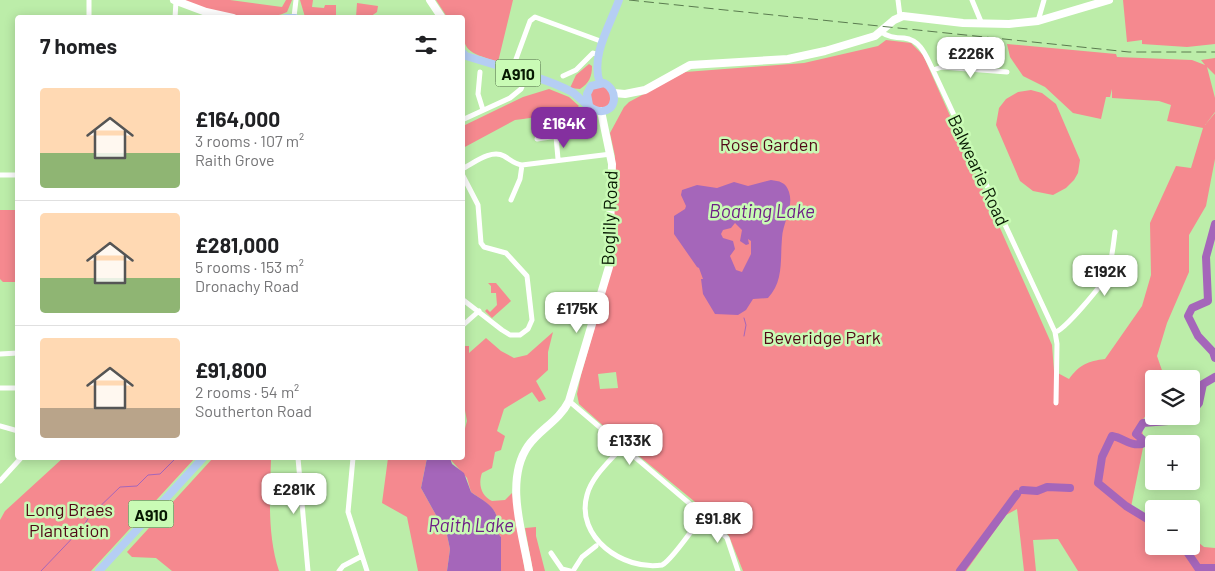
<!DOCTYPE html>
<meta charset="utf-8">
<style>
:root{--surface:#fff;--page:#f2f2f2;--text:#202124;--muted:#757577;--line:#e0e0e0;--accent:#84309f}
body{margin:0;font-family:Barlow,sans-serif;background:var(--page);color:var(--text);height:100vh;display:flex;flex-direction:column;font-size:19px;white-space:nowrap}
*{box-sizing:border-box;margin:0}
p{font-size:16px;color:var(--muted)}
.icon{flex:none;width:28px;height:28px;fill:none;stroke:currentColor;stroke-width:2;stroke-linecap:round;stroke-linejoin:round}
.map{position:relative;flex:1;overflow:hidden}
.panel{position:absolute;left:15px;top:15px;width:450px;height:445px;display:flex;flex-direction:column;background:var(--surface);border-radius:5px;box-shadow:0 2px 12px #0003}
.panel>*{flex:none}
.tools{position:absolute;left:1145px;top:370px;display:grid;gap:10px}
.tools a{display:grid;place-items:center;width:55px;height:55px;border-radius:5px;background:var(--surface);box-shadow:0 2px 12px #0003;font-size:25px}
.price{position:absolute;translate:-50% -42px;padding:0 11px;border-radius:10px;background:#fff;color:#222;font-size:16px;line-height:32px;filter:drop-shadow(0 1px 2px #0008)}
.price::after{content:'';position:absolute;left:50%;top:30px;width:15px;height:11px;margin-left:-8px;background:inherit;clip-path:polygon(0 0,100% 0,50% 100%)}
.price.active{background:var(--accent);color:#fff}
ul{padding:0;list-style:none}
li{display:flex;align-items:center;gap:15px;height:125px;padding:0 25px}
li+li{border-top:1px solid var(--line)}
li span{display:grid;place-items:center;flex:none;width:140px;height:100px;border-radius:5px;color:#555}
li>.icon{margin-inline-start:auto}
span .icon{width:60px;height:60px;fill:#fffc;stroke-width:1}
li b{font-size:21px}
h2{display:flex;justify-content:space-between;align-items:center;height:60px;padding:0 25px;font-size:21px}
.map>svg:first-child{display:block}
.green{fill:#f5898f;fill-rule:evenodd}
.water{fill:#a566ba;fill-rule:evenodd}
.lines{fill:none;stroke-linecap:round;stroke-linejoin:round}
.stream{stroke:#a566ba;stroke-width:1}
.river{stroke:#a566ba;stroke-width:8}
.street{stroke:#fff;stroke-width:5}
.secondary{stroke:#fff;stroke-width:8}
.primary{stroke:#b5cef4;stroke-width:8}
.rail{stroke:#5a7b4f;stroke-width:1;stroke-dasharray:10 5;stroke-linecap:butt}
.labels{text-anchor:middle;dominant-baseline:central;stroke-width:5;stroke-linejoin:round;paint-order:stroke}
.shield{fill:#c9fbb5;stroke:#415d38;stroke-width:1}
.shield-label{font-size:16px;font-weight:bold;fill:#071902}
.park-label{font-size:18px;fill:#500816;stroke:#c9fbb5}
.street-label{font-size:18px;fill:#071902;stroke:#c9fbb5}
.water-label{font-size:19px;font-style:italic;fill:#6e1e86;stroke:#c9fbb5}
</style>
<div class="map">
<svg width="1215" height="571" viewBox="0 0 1215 571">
<rect width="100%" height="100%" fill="#bceda9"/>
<path class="green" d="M181,0H230L282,7L286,0H292L287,12C260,25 208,11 181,0Z
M300,0H313L312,7L324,8L325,5H336V17H305Z
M436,0H513L498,62C466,51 463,53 462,18L447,17Z
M1215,0V44L1187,47L1142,44V40L1127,42L1123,0Z
M357,3L378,6L377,12L370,17H356Z
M886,40L911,43L923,55L1052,345L1054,371L1069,379C1079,365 1088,361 1105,359L1142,306L1151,275L1150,223L1176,166L1191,168L1203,128L1167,121L1171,105L1159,101L1112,98V89L1110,97H1106L1101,119L1073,113L1045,87L1023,76L1010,57L1007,44L1116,54L1117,57L1192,60L1205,65L1201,60L1215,58V75L1207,67L1215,98V112L1205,125L1215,113V159L1206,206L1189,235V272L1167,323L1157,356L1165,379H1154V405L1141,422L1144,443L1131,507L1154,519V546H1191L1193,538L1204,547L1215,548V571H1078L1058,539L1033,540L1036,571H1024L1017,509L1006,515L966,571H743L729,536L711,515L617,438L579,404L577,394L581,375L612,268L615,156L610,133L624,107L629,102L685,72L804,63L878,46ZM616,372L618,388L600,389L598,374Z
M589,64L592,66C592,77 589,83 580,89L570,88L576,75Z
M590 97a11 11 0 1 1 22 0a11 11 0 1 1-22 0Z
M549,89L569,97L579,106L574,110L583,122L580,123L571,112L523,119L515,120L463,148V126L523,97Z
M1031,90L1042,93L1056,104L1080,160L1078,173L1074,180L1066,188L1053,195L1033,191L1020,181L996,125L999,108L1006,99L1018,92Z
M0,210H17V282H3L0,279Z
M488,283H496L511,301L492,318L485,311L487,309L490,312L497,305L496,293H491V286Z
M553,332L548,352V370L536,381L546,399L539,402L532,392L504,409L497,431L505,436L501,450L495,452L492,468L482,473C478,484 481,496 492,501L505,500L512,493L525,571H501V537C495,531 498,525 497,518C494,505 480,499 471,492L467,478L450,459L462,458L463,436L467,421L463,400V346H469V353L486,338L501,351L514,358L527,355Z
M63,458H195L91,571H0V520L5,511Z
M213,458H271C270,496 267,534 279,571H172L156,558L132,557L127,552Z
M388,458H427L421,488L447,535L450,549L447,571H418L407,517L382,503Z
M536,527V536L545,571H533L525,528Z"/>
<path class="water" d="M771,180C779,181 786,182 789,192C794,207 783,222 782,238C780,259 784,281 768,298L753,299L746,310L738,315L715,314L703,294L701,279H703L699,268L697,267L674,234V216L685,209L686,206L681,195L682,190L697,185L717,188L734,182L748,186ZM735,223L742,230L740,241L746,245L749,244L748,239L751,241V254L742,272L736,270L730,256L735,249L733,241L723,238L721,234L723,230L731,228Z
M427,458H450L452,464L464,473L471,492C481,500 494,504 497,518C498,525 495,531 501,537V571H447L450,549L447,535L421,488Z"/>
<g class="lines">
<path class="stream" d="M744,318L746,325L744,336
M41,571L83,527L89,517L120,487L137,486L148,475L160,474L176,458"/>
<path class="river" d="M1215,224L1206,257L1208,301L1192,308L1188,316L1198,336L1213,352L1215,358
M1191,413L1199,403L1203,384L1215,377
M1023,490L1037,491L1047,487L1070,488
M1154,523L1126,506L1098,483L1102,457L1112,436C1124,438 1129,446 1142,444V439L1136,434L1143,423L1181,420L1186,416
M1183,546L1198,568H1215
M960,571L1017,494"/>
<path class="street" d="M89,0V18
M898,0L900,16
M972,0L982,24
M294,17L296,0
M175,18L176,1
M1038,21L1044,0
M881,32C888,37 895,38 904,38C921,40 926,56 933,70L1055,332L1057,344L1056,403
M512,70L530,21L535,17L603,42
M933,70L942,67L1007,72
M480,72L478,94L483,110
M563,76L576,70L593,53L599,55
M462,120L510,98L521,89L526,76
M556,136L558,159
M537,139L578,133
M462,169C474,163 491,149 504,156C511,160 514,164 522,165L611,154
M462,174L478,205L481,243L484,247L506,253L527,276L532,320L528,329L520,335H510L502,330L462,299
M0,175H18
M511,200L520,179L522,165
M462,326L479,311
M1055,332C1064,331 1103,284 1107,275C1112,261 1113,247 1115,232
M0,354L18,353
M0,388H18
M569,401L703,515L727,538L738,571
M0,426L18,431
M623,446C610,461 592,476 587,495C575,537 623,571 662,565C672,560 694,527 703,515
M298,458L308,571
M353,458L348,512L367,571
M0,481L21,458
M551,553L562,569L570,571
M339,571L343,566L362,556
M573,571L582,557L596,546"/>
<path class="secondary" d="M174,0L206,12L233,18
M430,0L442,18
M614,93L625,94L645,90L690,65L788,59L825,51L875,36L894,20L903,16L963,23L1009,24L1038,21L1109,0
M529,571C523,534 504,481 528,446C540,429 559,421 569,401L609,267L612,164L601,111"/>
<path class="primary" d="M286,18H295
M462,52L466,56C497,66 544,77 572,92C580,97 589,110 599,111C617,113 619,90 604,83L591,86L587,94L589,105
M600,83C590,57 610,25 619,0
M99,571L203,458"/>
<path class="rail" d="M629,0L1129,52H1215"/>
</g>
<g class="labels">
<g class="shield">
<rect x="495.5" y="59.5" width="45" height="27" rx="4"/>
<rect x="128.5" y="500.5" width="45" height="27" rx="4"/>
</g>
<g class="shield-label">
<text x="518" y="73">A910</text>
<text x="151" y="514">A910</text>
</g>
<g class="park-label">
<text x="769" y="144">Rose Garden</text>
<text x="822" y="337">Beveridge Park</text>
<text x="69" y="509">Long Braes<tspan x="69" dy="21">Plantation</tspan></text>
</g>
<g class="street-label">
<text transform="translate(979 170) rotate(65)">Balwearie Road</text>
<text transform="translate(609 218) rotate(-88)">Boglily Road</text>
</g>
<g class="water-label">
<text x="762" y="210">Boating Lake</text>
<text x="471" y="524">Raith Lake</text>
</g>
</g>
</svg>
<div class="tools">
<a><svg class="icon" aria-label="layers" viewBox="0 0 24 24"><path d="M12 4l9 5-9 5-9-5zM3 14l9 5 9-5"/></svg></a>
<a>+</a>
<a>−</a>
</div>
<b class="price" style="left:971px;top:79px">£226K</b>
<b class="price active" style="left:564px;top:149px">£164K</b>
<b class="price" style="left:1105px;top:297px">£192K</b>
<b class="price" style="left:577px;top:334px">£175K</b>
<b class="price" style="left:630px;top:466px">£133K</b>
<b class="price" style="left:294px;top:515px">£281K</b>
<b class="price" style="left:718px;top:544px">£91.8K</b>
<section class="panel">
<h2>7 homes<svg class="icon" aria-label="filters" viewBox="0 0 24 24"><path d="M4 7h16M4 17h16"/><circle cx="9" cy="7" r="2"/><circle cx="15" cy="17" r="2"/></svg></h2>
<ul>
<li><span style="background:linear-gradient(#ffd9b3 65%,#8fb573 0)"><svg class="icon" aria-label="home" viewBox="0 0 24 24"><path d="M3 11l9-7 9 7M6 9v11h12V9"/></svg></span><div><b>£164,000</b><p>3 rooms · 107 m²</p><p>Raith Grove</p></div></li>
<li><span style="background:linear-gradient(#ffd9b3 65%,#8fb573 0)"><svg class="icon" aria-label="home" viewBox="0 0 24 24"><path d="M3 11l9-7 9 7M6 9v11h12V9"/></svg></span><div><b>£281,000</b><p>5 rooms · 153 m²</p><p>Dronachy Road</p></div></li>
<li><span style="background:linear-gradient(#ffd9b3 70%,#b9a48a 0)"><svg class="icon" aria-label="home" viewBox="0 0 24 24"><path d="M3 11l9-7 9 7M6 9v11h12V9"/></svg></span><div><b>£91,800</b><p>2 rooms · 54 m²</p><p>Southerton Road</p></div></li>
</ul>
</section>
</div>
